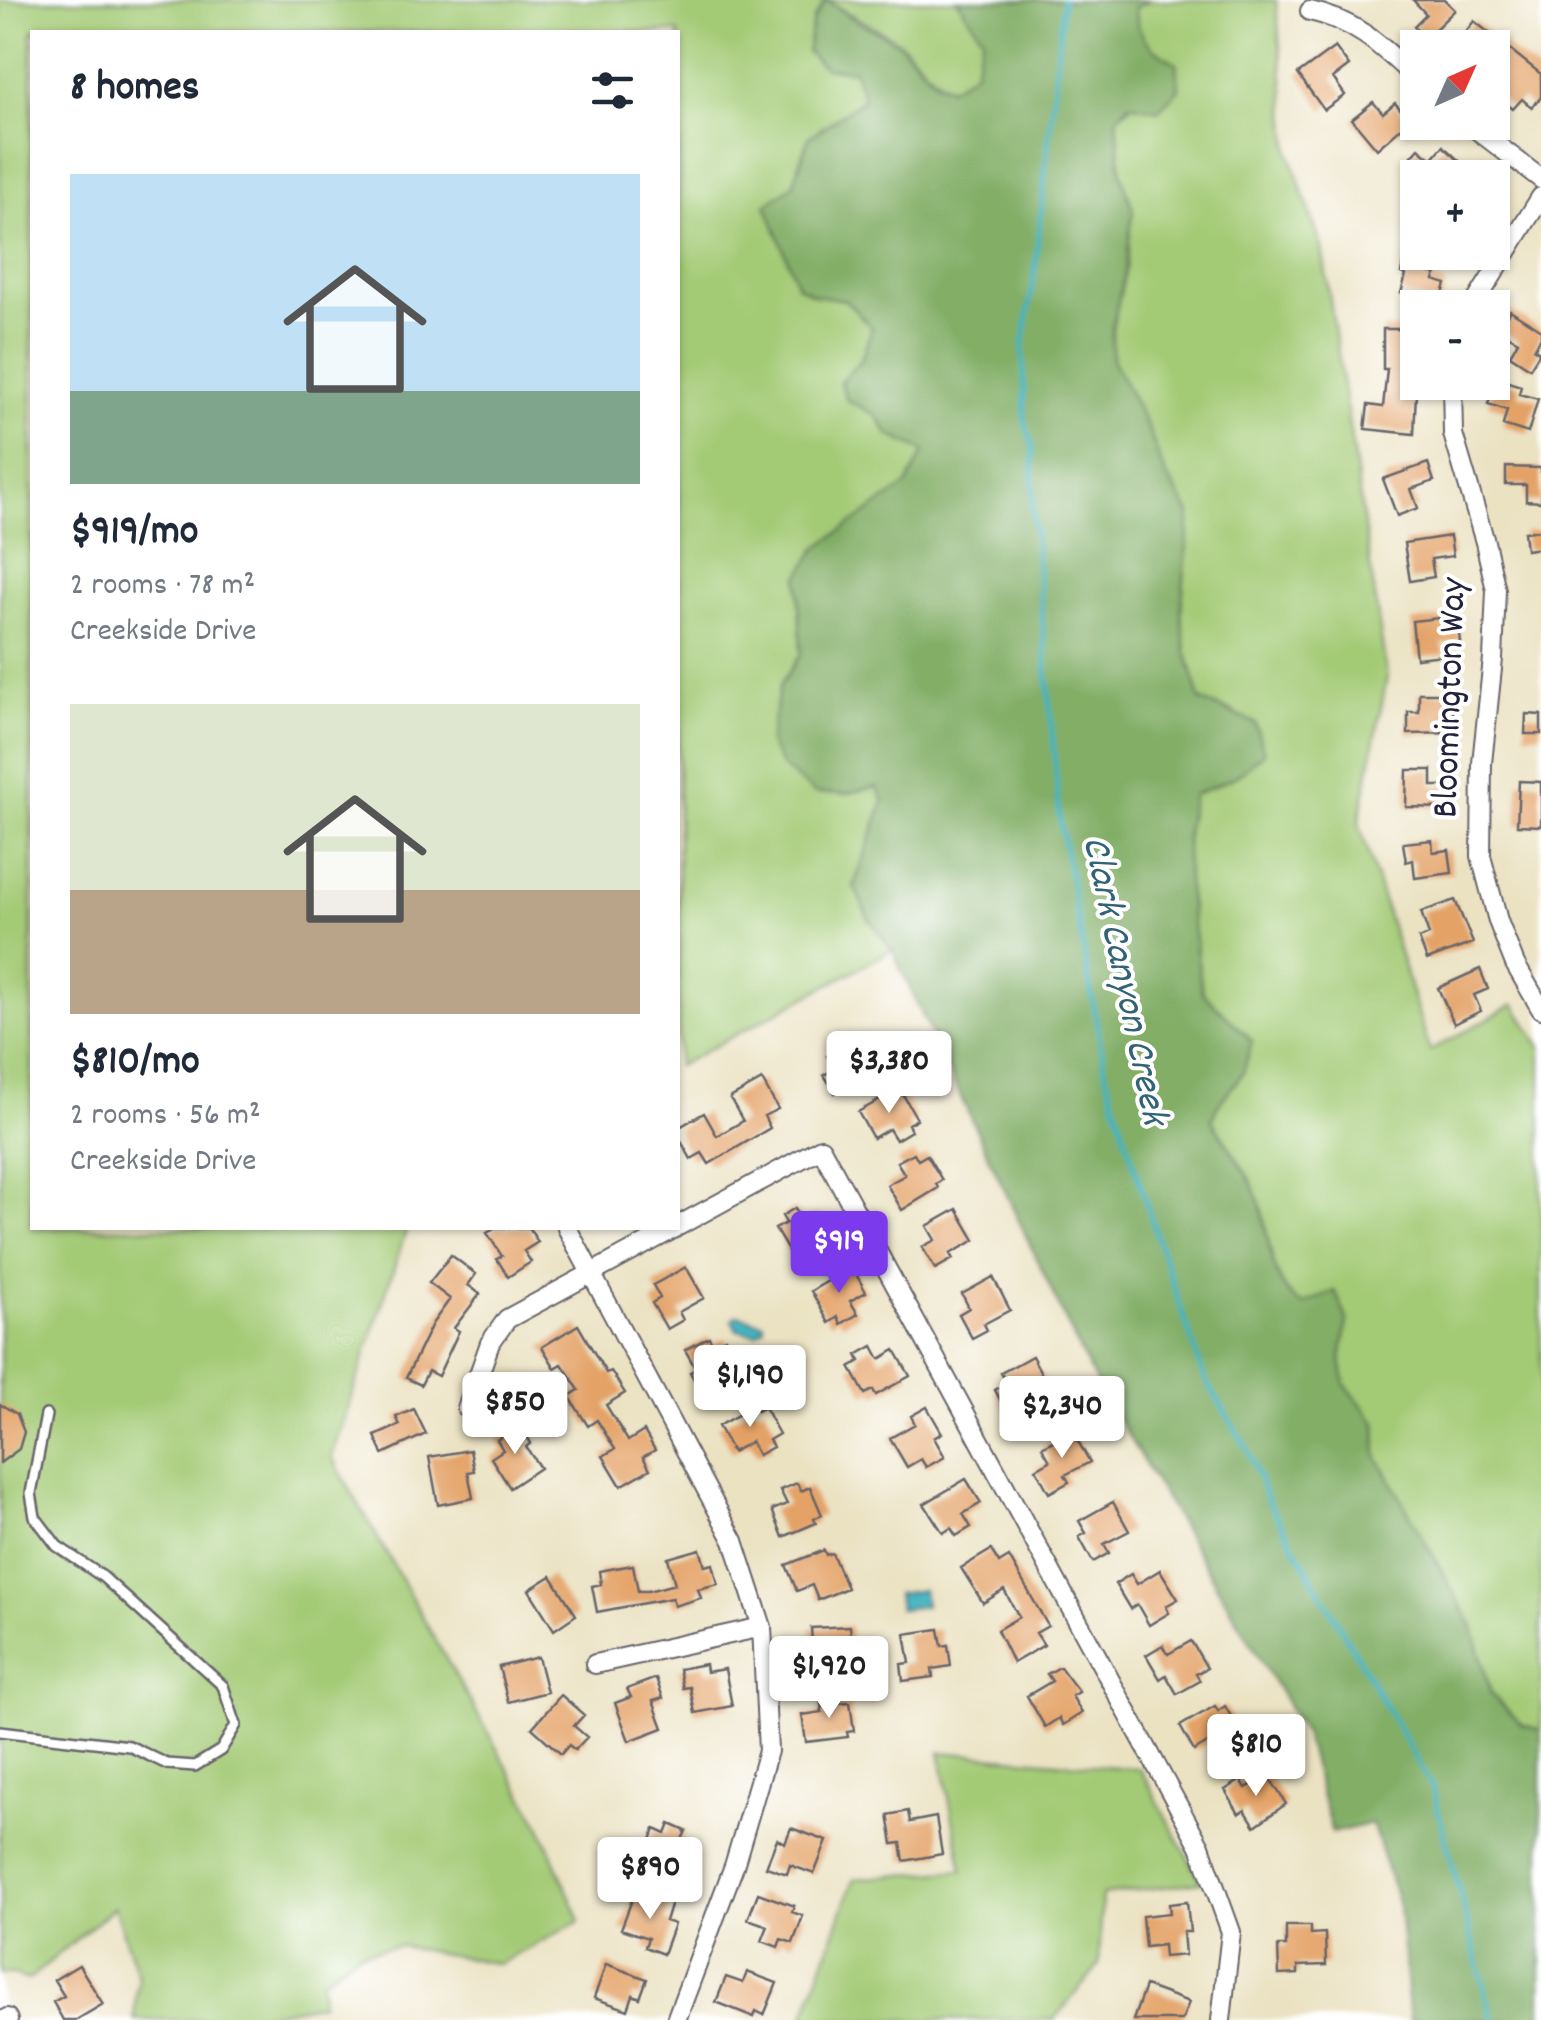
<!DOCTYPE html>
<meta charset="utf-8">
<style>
:root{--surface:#fff;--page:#f2f2f3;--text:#1f2937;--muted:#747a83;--accent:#7c3aed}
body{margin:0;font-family:Dekko,sans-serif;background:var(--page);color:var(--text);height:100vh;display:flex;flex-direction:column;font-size:38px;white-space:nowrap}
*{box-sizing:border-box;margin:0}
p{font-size:32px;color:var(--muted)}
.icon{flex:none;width:55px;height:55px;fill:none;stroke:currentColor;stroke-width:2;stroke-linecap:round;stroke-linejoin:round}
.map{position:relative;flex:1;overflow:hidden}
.sheet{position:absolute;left:30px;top:30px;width:650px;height:1200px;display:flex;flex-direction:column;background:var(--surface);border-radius:0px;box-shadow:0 2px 8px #0004}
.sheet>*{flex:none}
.needle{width:65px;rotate:45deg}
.buttons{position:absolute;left:1400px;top:30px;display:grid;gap:20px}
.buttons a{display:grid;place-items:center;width:110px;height:110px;border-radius:0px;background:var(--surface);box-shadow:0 2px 8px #0004;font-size:50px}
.price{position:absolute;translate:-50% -85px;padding:0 22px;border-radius:10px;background:#fff;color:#222;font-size:32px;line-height:65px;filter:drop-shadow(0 2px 5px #0008)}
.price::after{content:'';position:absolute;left:50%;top:60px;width:30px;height:22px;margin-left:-15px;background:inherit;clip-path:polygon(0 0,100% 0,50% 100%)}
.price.active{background:var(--accent);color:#fff}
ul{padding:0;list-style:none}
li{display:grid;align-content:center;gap:20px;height:530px;padding:0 40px}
li span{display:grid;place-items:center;height:310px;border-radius:0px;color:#555}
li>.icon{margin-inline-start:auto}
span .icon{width:180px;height:180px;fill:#fffc;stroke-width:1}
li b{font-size:42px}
h2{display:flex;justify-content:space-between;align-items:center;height:120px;padding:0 40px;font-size:42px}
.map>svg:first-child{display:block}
.green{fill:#a3ca74;stroke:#627658;stroke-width:2.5}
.forest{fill:#82ae66;stroke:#526850;stroke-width:2.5}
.water{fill:#44b3bf;stroke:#336a7d;stroke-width:2.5}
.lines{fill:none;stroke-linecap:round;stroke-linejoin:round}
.stream{stroke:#44b3bf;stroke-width:5}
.building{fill:#e4a266}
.service-casing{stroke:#68656a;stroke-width:14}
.minor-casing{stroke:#68656a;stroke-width:22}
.service{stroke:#fff;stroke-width:9}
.minor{stroke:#fff;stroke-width:18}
.labels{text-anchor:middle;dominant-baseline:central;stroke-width:8;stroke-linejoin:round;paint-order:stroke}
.street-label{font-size:38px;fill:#22223b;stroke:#fff}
.water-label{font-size:40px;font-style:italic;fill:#316376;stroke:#fff}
</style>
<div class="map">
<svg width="1541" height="2020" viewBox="0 0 1541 2020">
<rect width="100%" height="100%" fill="#fff"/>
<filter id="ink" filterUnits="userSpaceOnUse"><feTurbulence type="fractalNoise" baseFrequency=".01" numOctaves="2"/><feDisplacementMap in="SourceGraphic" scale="20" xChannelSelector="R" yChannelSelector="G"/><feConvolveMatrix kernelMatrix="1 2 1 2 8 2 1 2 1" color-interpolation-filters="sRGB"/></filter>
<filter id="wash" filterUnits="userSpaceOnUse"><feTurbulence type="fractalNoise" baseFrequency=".0048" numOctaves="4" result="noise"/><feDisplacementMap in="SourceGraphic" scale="40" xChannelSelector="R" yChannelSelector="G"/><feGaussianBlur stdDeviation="2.25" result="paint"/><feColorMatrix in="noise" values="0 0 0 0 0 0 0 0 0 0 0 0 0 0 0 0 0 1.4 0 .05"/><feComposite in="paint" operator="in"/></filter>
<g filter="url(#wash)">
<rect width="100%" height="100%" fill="#ebe2c2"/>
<path class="green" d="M0,0H826L813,20L825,68L855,70L864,99L809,137L799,163L786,252L798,286L815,295L845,300L872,328L861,360L840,382L847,400L876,415L889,435L925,451L907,485L868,513L801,621V654L780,686L843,794L877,787L885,801L854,886L868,917L892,950L678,1066V32H32V1228H407L332,1457L540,1825L580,1921L499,1964L400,1946L360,1952L321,1980L322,2003L236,2020H134L138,1976L114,1907L28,1980L13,1974H0Z
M828,0H957L984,37L974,72L951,88C927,78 918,55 897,41C875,26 850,16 828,0Z
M1150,0H1276L1290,154L1322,247L1387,677L1359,823L1430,1051L1514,1004L1541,1047V1730L1522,1725L1491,1694L1472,1625L1377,1456L1376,1423L1345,1385L1341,1360L1347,1319L1335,1292L1302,1305C1263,1280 1272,1223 1253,1186C1241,1163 1225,1141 1212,1120L1217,1106L1243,1073L1252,1041L1202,992L1187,881L1186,833L1193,795L1235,777L1234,712L1200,701L1186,651L1181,613L1190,513L1165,474L1147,426L1112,359V328L1126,267L1132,210L1121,173L1117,118L1177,63C1149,48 1137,40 1135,7Z
M940,1752L1140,1769L1201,1882L1102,1895L1099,1965L1054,2020H803L854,1879L963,1870Z"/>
<path class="forest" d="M826,0L857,21L899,43L936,82L950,88L974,72L983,37L957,0H1150L1135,7C1137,38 1151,50 1177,63L1179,89L1158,110L1129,104L1117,118L1121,173L1133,210L1126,267L1112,328V359L1147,426L1165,474L1190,513L1181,613L1186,651L1200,700L1255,723L1264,753L1235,777L1193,795L1186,833L1187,881L1202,992L1252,1041L1243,1073L1217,1106L1212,1120C1225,1142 1241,1163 1253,1186C1272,1223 1263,1281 1302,1305L1335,1291L1347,1319L1341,1359L1345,1384L1376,1423L1377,1456L1472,1625L1491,1694L1522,1725L1541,1730V2020H1410L1399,1906L1372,1823L1332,1833L1304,1733L1088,1368L892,950L868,917L854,886L884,801L877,787L843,794L815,793L782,767L769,743L780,686L801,654L798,578L817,548L907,485L924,451L889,435L876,415L847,400L840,382L861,360L872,328L845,300L815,295L798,286L766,205L793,185L809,137L864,99L854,70L825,68L807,52L813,20Z"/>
<path class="water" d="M737,1315L763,1323L764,1328L756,1334L737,1330L732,1320Z
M923,1590L925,1606L899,1609L897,1594Z"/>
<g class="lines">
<path class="stream" d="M1063,0L1035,269L1023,347L1025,422L1033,446V513L1060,821L1106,1075L1160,1247L1205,1379L1247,1448L1267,1499L1432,1787L1493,2020"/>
</g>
<g id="blocks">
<path class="building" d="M1413,0H1445L1455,10L1426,38L1414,26L1426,14Z
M1474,21L1541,74V97L1532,108L1522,99L1513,109L1492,92V48H1453Z
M1335,47L1349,66L1333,78L1345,95L1324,110L1298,74Z
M1373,102L1383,113L1395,103L1410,120L1377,149L1352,119Z
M1443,146L1478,178H1422L1406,163L1419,148L1432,159Z
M1406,255L1431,263L1429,272L1436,274L1434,280L1446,284L1440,304L1401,293L1406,275L1401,273Z
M1510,310L1541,330V337L1534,349L1540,352L1530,368L1510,355L1518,341L1498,329Z
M1383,329H1407V352H1418L1414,434L1365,429L1368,405L1383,407L1387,369H1383Z
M1496,378L1521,386L1519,394L1538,399L1528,433L1503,425L1507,410L1488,404Z
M1428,463L1434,481L1411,489L1418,508L1397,516L1383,479Z
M1506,467L1541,468V502L1526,501V485H1506Z
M1541,530V548L1526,550L1524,532Z
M1450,536L1453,556L1431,559L1434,577L1410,581L1404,543Z
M1457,616L1460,642L1442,644L1444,655L1416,658L1412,621Z
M1419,693H1453V733L1408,734V712H1419Z
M1526,714L1541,715V734H1525Z
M1407,770H1432V786H1447V808L1406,807Z
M1519,781L1541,782V826L1517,825Z
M1432,840L1433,852L1449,850L1452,873L1415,878L1413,860L1406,862L1403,843Z
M1455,900L1473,943L1427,960L1419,939L1429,935L1421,912Z
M1480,969L1488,989L1474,995L1481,1011L1454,1024L1438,988Z
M859,1038L876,1069L835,1093L824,1075L835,1069L827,1056Z
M762,1080L778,1109L764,1116L770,1128L709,1164L702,1153L691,1159L678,1136V1128L704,1113L717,1136L743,1121L730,1098Z
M893,1093L895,1097L902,1093L917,1119L908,1124L911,1131L896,1140L889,1129L873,1138L858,1112Z
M914,1153L918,1160L927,1155L942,1180L936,1184L938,1188L902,1210L887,1185L905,1175L897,1162Z
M795,1208L803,1221L818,1213L832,1238L801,1255L798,1250L790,1254L775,1229L786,1223L782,1216Z
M957,1209L975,1240L950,1254L953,1259L935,1269L922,1247L935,1240L927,1226Z
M496,1228H529L538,1242L524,1251L531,1262L508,1277L497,1259L502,1256L487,1233Z
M451,1255L476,1274L468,1285L480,1294L454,1328L459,1331L438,1376L428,1371L421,1385L406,1378L432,1324L450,1299L429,1283Z
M686,1267L704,1298L679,1312L683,1320L667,1329L652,1303L660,1298L653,1285Z
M852,1267L866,1292L850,1301L858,1314L841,1324L838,1317L829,1323L811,1291Z
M993,1277L1010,1310L984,1324L987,1330L972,1338L959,1314L969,1308L962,1294Z
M578,1325L606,1373L611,1371L625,1393L606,1405L628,1441L644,1431L655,1450L643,1457L650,1469L621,1486L603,1456L615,1449L597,1420L588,1426L569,1396L579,1390L562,1364L555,1368L542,1347Z
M709,1337L713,1345L725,1338L742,1367L717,1381L722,1389L705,1399L690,1372L696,1369L685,1350Z
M873,1346L880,1359L895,1350L910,1376L876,1395L873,1390L865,1394L850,1367L860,1361L857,1355Z
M1032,1356L1049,1388L1024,1401L1027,1407L1009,1416L995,1390L1007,1383L1001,1373Z
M0,1404L17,1414L24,1432L19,1449L0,1463Z
M754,1406L757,1411L764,1407L779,1434L769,1440L773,1447L758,1455L751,1442L732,1452L718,1426Z
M927,1407L942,1433L934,1438L945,1457L926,1467L921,1459L907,1467L890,1438L915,1424L911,1416Z
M414,1409L426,1434L383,1454L375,1436L400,1425L396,1417Z
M520,1425L531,1443L526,1447L540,1468L510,1488L491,1458L503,1450L497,1440Z
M1072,1431L1090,1462L1065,1475L1069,1482L1049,1493L1036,1469L1050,1461L1042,1447Z
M470,1450L474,1471L468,1472L473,1498L438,1505L429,1457Z
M966,1479L981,1503L963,1514L971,1527L956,1536L951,1528L943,1533L924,1504Z
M797,1483L801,1491L810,1487L822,1515L814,1519L816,1523L783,1537L772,1510L787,1504L780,1490Z
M1113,1502L1129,1531L1104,1544L1109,1553L1093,1562L1079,1537L1086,1533L1079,1521Z
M700,1549L705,1566L713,1564L718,1584L698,1589L701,1598L674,1606L672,1598L597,1612L592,1586L601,1584L599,1571L633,1565L638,1591H648L675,1584L668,1558Z
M824,1550L826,1555L832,1553L847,1588L818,1600L812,1585L797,1591L786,1565Z
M991,1550L999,1563L1009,1557L1048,1626L1036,1633L1044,1645L1013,1663L997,1630L1019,1617L1004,1590L983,1603L961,1568Z
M1160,1570L1178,1599L1166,1606L1169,1613L1149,1625L1137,1604L1130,1609L1115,1584L1131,1574L1137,1584Z
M551,1576L576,1615L554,1630L529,1590Z
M850,1626L853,1661L824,1663L825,1672L806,1673L804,1642H812L811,1628Z
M939,1629L942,1646L948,1645L951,1666L932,1669L933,1677L903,1681L901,1664L910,1663L905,1634Z
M1191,1641L1207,1668L1196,1674L1200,1681L1177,1694L1166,1675L1160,1679L1146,1655L1163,1645L1168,1654Z
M538,1657L547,1692L508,1702L499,1667Z
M705,1664L706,1672L725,1669L732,1706L695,1713L690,1687L683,1688L679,1669Z
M1060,1667L1079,1692L1072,1696L1082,1713L1063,1725L1059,1718L1045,1727L1027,1696L1052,1681L1047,1674Z
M656,1678L663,1698L653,1701L663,1728L629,1741L615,1703L631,1697L627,1689Z
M837,1694L838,1703L850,1702L854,1731L847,1732L848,1737L806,1742L802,1715L822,1712L820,1696Z
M561,1695L584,1715L574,1726L587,1737L575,1750L569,1745L561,1754L532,1728Z
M1215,1706L1218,1711L1225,1706L1239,1730L1229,1736L1235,1746L1219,1755L1211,1741L1194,1751L1180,1726Z
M1268,1775L1286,1804L1255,1826L1245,1810L1239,1814L1225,1790L1241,1780L1246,1788Z
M908,1811L910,1822L936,1817L942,1854L904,1861L901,1843L893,1844L888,1815Z
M670,1824L686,1831L680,1844L696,1850L685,1878L651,1864L653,1859L645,1856L655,1829L666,1834Z
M791,1828L827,1841L814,1874L790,1865L787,1874L766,1867L777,1839L785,1843Z
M758,1893L794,1906L792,1912L803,1916L793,1943L781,1939L778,1947L762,1941L768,1926L748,1919Z
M655,1896L671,1902L665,1921L674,1924L663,1954L645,1947L648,1938L621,1929L633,1897L652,1904Z
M1187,1902L1190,1932H1183L1185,1955L1164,1957L1163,1945L1145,1947L1142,1916L1170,1913L1169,1904Z
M1286,1926H1311V1934L1325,1933L1326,1965L1298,1966V1974L1279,1975L1278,1946H1286Z
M606,1964L647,1979L640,1998L633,1995L628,2010L594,1998Z
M79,1965L103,2004L76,2020H63L53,2002L64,1996L54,1980Z
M747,1972L777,1983L764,2015L756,2011L754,2017L716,2002L726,1977L743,1983Z
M1145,1986L1189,2002L1182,2020H1133Z"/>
</g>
</g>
<g filter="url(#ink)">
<use href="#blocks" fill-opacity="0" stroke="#68656a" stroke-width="2.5"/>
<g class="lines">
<defs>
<path id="service" d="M0,1731L129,1746L167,1764L195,1766L221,1750L236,1725L223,1686L103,1577L57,1546L35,1517L31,1493L46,1415"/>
<path id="minor" d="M1310,11C1359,22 1382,47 1418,80
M1467,122L1541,179
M1472,308L1541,197
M1452,382L1453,434L1485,542L1496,590L1493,659L1482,763L1481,856L1498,921L1515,964L1541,1009
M678,1226L821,1148L1200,1846L1231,1932L1221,2020
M567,1228L734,1541L762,1627L768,1751L734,1866L676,2020
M467,1408L490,1343L507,1319L675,1228
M595,1664L762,1627
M7,2018L8,2020"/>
</defs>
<use href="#service" class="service-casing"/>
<use href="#minor" class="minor-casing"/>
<use href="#service" class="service"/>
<use href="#minor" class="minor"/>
</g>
</g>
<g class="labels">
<g class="street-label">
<text transform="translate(1452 698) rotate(-88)">Bloomington Way</text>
</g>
<g class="water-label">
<text transform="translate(1122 981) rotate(78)">Clark Canyon Creek</text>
</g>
</g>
</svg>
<div class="buttons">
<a><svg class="needle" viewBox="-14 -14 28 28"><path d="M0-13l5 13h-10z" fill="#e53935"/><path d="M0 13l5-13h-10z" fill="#747a83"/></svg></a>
<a>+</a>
<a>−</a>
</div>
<b class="price" style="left:889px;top:1116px">$3,380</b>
<b class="price active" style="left:839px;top:1296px">$919</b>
<b class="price" style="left:750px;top:1430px">$1,190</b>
<b class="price" style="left:515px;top:1457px">$850</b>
<b class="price" style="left:1062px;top:1461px">$2,340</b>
<b class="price" style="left:829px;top:1721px">$1,920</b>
<b class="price" style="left:1256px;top:1799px">$810</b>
<b class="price" style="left:650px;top:1922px">$890</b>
<section class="sheet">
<h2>8 homes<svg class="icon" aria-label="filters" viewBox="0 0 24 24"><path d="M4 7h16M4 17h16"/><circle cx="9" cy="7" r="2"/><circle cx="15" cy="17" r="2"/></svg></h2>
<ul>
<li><span style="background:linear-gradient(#bfe0f5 70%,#7fa58c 0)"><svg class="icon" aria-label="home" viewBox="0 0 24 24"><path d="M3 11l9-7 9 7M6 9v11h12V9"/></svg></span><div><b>$919/mo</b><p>2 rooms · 78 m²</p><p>Creekside Drive</p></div></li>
<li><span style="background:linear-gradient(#dfe7d0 60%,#b9a48a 0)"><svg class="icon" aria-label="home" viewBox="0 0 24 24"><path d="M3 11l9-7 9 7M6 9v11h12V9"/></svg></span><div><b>$810/mo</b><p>2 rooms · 56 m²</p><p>Creekside Drive</p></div></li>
</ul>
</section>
</div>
